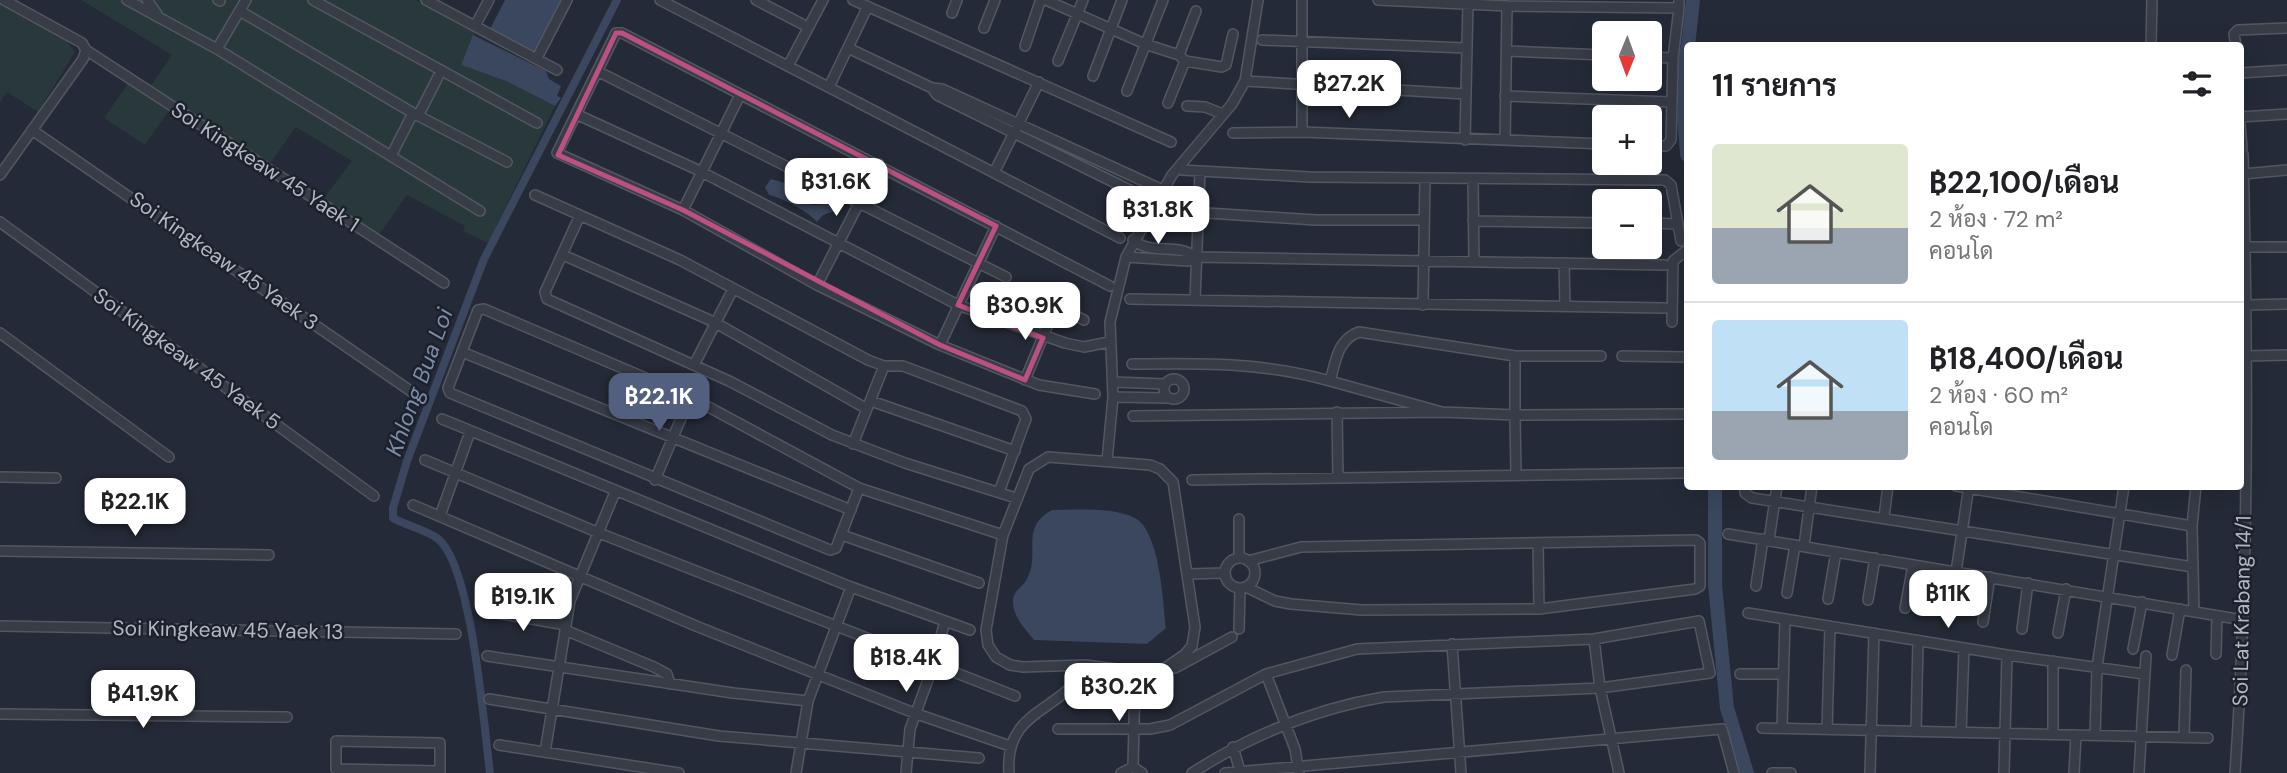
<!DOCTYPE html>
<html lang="th">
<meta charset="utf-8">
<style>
:root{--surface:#fff;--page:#f6f6f6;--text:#202124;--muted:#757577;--line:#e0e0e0;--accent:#525f7e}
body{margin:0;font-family:"DM Sans",Sarabun,sans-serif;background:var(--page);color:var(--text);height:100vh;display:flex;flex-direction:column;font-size:26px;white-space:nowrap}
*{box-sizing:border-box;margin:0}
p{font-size:23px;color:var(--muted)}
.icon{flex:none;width:38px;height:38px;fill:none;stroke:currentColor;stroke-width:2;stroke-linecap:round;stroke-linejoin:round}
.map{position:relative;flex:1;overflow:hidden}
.details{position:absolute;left:1684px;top:42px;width:560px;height:448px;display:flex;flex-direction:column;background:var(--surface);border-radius:7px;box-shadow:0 7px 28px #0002}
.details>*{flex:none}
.needle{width:46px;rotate:181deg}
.fabs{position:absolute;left:1592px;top:21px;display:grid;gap:14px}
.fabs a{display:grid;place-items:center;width:70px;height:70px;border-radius:7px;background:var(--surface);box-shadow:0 7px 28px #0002;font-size:35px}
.price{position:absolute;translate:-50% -60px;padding:0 16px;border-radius:14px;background:#fff;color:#222;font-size:23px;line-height:46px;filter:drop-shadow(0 2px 4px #0008)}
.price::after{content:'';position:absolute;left:50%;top:42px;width:21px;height:16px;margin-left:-10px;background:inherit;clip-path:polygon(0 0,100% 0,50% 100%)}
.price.active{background:var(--accent);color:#fff}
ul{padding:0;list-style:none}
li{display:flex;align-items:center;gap:21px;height:175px;padding:0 28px}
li+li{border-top:2px solid var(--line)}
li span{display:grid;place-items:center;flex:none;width:196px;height:140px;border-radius:7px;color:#555}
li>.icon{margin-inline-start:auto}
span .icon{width:84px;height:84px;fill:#fffc;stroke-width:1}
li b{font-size:30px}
h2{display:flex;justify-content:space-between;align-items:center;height:84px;padding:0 28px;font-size:30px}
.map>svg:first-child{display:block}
.green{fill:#28383b}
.water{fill:#3a475e}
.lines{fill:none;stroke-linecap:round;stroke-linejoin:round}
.canal{stroke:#3a475e;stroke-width:8}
.river{stroke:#3a475e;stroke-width:14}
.street-casing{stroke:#525762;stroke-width:12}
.street{stroke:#373c47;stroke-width:9}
.marked{fill:none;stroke:#bc5080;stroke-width:5;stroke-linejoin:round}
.labels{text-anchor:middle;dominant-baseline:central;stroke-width:5;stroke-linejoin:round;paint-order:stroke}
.street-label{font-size:21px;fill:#b2b7c4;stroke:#1c212c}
.water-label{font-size:23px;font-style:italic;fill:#7c8ca9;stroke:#1c212c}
</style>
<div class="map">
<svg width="2287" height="773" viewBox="0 0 2287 773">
<rect width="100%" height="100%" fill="#242a37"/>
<path class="green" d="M81,0H416L476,31L461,65L506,81L555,106L488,243L463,231L465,226L407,195L376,239L320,203L352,161L296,127L267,168L172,106L145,145L104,118L131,79L148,90L172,55Z
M0,5L66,40L75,52L38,112L7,92L0,102Z"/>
<path class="water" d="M505,0H565L536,54L490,29Z
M473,35L546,71L549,79L561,86L557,96L561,98L555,106L506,81L461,65Z
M771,179L799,187L813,205L838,203L841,209L823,215L817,222C809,212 781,197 769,195L765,187Z
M1052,510C1077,510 1109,507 1133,517C1160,528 1163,602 1166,628L1147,644L1034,640C1025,629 1013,617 1013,602C1012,591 1023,587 1027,579C1041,552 1019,528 1052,510Z"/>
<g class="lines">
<path class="canal" d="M490,773C484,728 472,563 437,538C424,529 407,526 393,518V508L407,461L484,259L617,0"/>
<path class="river" d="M1688,46L1693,0
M1687,50L1681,81L1687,155
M1715,486V585L1727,708L1747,773"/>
<defs>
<path id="street" d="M127,0L217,49L480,211
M147,0L157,14
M218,0L220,1
M313,0L537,123
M426,0L557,70
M660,0L1120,238
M756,0L802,24
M853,0L1171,142
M1046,0L1145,44L1179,55L1185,61
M1302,0V132
M1378,0L1507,6
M240,11L413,113L507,162
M952,13L957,0
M475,26L489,0
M984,28L995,0
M1262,40L1466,48
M1025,46L1040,2
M2151,46L2152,0
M2236,46L2234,34L2238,30L2287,28
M848,48L932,88
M217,49L246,0
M86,50L444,283
M1507,51L1605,55
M1179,55L1196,11
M1650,57L1673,58
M537,58L567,0
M1058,61L1083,0
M788,66L823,0
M597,71L1006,277
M2240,73L2287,70
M1093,76L1122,0
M1245,81L1465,94
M829,87L867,8
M1127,91L1163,0
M1505,96L1671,102
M1168,103L1185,61L1222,67L1226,65L1233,34
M1187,106L1205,107L1223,114
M576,114L700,171L958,305L1065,343L1084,347L1109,342
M418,116L438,77
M2240,117L2287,114
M2240,124L2242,148
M32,130L415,394
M1233,133L1302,132L1605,144
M1465,140L1468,0
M1505,140L1507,6L1679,8V0
M1650,146H1666L1671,140L1673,58L1679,8
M391,156L413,113
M1182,170L1310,177L1665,180L1671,185L1681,241
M994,173L1039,82
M2243,174L2287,170
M0,175L83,59L86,50L82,43L4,0
M1473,179L1474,262
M535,195L680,260L868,360L884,366H903L1022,411L1026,419L999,492
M1156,203L937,95L932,88L942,89L1163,190
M683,210L740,95
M1162,210L1316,220H1424
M580,215L545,292L547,299L729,381L832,435L905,463L1016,498
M1473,221L1605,223
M0,222L374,496
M1650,223L1678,224
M1133,240C1151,256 1178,242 1195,257
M2246,247H2287
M563,255L714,322L867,409
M1126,257L1188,261L1195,257L1665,265
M1564,263L1565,306
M817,285L879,164
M1130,299L1665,308
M1195,300L1200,171
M1423,305L1425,178
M2247,305L2287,304
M1006,310C1034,306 1059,305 1084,320
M1672,322L1673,261L1687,250
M0,333L169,457
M940,345L996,226
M462,352L851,510
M1622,356L1687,357
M2246,356L2287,355
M1132,364C1200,363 1263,362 1330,381C1336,361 1337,340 1359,332L1515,356H1601
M694,365L733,289
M1164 389a10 10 0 1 1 20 0a10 10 0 1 1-20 0Z
M1025,380L1047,327L1048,307
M1330,381L1442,412L1515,415V356
M1113,382L1165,384
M1095,394L1039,385L940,345L817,285L683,210L557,153L616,33H622L1110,286
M1113,397L1167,398
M871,401L1015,451
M1337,412L1338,478
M1133,416L1442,412
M442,419L851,587L970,630
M853,444L884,366
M1048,457L1150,465L1160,469L1173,482L1195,627L1192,646L1184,655L1165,668L1148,673L1085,665L1023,667L1010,665L996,657L988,645L986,630L1003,535L1029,469Z
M425,460L599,533L1015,696
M1107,461L1113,397L1110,322L1126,257L1172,175L1232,104L1245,81L1258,0
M1516,475L1515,415L1687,414
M0,477L56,478
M655,480L690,397
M1192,480L1687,473
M1745,486V493L1752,498L2193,567
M1956,486L2192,526
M859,488L836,548L830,550L450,393L448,388L478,310L484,309L690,397L859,488L1003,535
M413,505L696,626L914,713L1010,746
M440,516L470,432
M1884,517L1888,486
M1728,534L2243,620
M842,535L979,583
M1769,540L1777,486
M1538,543L1539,609
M1804,546L1812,486
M0,551L269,555
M1239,558V519
M1225 573a15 15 0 1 1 30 0a15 15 0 1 1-30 0Z
M1956,572L1969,486
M1188,574L1225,573
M1756,586L1763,539
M1246,587L1275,601L1291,604L1362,610L1539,609L1695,589L1700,586V543L1696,540L1301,547L1248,561
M1787,593L1795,545
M1828,599L1836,552
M1868,600L1875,558
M1905,608L1913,565
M1946,610L1952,571
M485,611L566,625
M2194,612L2192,526L2196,486
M1748,613L2007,655L2144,674
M1983,622L1990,577
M0,626L456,634
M1239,629L1240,588
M2022,629L2028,583
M565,630L654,667L667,674L670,684
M2058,633L2066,589
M1594,639L1600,688L1619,773
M1452,644L1461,773
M2133,649L2142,602
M2216,654L2217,616
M2172,655L2180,609
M487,656L733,693L808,701
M1175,668L1232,637
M1266,674L1295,749L1299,773
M1740,674H1783
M1107,679L1135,680L1159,676
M489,699L719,736L979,758
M0,714L287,717
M1762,728L2208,738
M1782,728L1785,619
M1058,729H1150L1170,725L1266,674L1357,649L1594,639L1699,621L1710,673L1600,688L1384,697C1314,709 1251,735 1192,773
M1827,729L1830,626
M1916,731L1918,641
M1961,732L1964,648
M2053,734V661
M2095,735L2097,667L2124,486
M2184,737L2186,670
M499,745L679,773
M1233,747L1240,771
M545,752L570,601L615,492
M1133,767L1135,680
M440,771L336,769V741L440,743V773
M796,773L808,701L851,587
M906,773L910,729L933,666L945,621
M1009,773C1004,706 1066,713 1085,665
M1121,773L1133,767L1142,773
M1225,773L1722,729L1734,773
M1772,773H1791
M1870,773L1874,633
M2004,773L2007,655
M2074,773L2076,735
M2139,773L2146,656
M2235,773C2249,568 2248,360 2243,154"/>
</defs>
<use href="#street" class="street-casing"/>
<use href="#street" class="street"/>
</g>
<path class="marked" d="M616,33H622L996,226L958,305L1043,338L1025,380L940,345L683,210L558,155Z"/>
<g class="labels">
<g class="street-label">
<text transform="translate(265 167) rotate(33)">Soi Kingkeaw 45 Yaek 1</text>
<text transform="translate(224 261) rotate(35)">Soi Kingkeaw 45 Yaek 3</text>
<text transform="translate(187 359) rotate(36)">Soi Kingkeaw 45 Yaek 5</text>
<text transform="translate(2242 611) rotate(-89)">Soi Lat Krabang 14/1</text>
<text transform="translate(228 630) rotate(1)">Soi Kingkeaw 45 Yaek 13</text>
</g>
<g class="water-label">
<text transform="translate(419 382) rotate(-70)">Khlong Bua Loi</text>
</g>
</g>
</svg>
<div class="fabs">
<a><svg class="needle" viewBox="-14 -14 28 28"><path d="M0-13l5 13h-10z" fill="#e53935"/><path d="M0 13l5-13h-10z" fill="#757577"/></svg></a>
<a>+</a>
<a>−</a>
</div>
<b class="price" style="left:1349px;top:120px">฿27.2K</b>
<b class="price" style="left:836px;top:218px">฿31.6K</b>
<b class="price" style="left:1158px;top:246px">฿31.8K</b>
<b class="price" style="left:1025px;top:342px">฿30.9K</b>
<b class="price active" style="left:659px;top:433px">฿22.1K</b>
<b class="price" style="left:135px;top:538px">฿22.1K</b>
<b class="price" style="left:1948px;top:630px">฿11K</b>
<b class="price" style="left:523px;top:633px">฿19.1K</b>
<b class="price" style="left:906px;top:694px">฿18.4K</b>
<b class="price" style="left:1119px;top:723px">฿30.2K</b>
<b class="price" style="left:143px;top:730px">฿41.9K</b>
<section class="details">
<h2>11 รายการ<svg class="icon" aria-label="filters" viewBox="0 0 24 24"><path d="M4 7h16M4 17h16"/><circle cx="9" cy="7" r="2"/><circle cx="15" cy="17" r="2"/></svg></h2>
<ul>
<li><span style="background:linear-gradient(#dfe7d0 60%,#9aa5b1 0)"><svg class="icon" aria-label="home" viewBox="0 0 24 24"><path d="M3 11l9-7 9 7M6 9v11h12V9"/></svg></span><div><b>฿22,100/เดือน</b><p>2 ห้อง · 72 m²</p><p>คอนโด</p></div></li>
<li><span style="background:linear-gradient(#bfe0f5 65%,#9aa5b1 0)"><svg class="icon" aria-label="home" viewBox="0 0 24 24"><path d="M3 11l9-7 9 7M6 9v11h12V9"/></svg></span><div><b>฿18,400/เดือน</b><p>2 ห้อง · 60 m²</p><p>คอนโด</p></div></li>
</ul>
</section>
</div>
